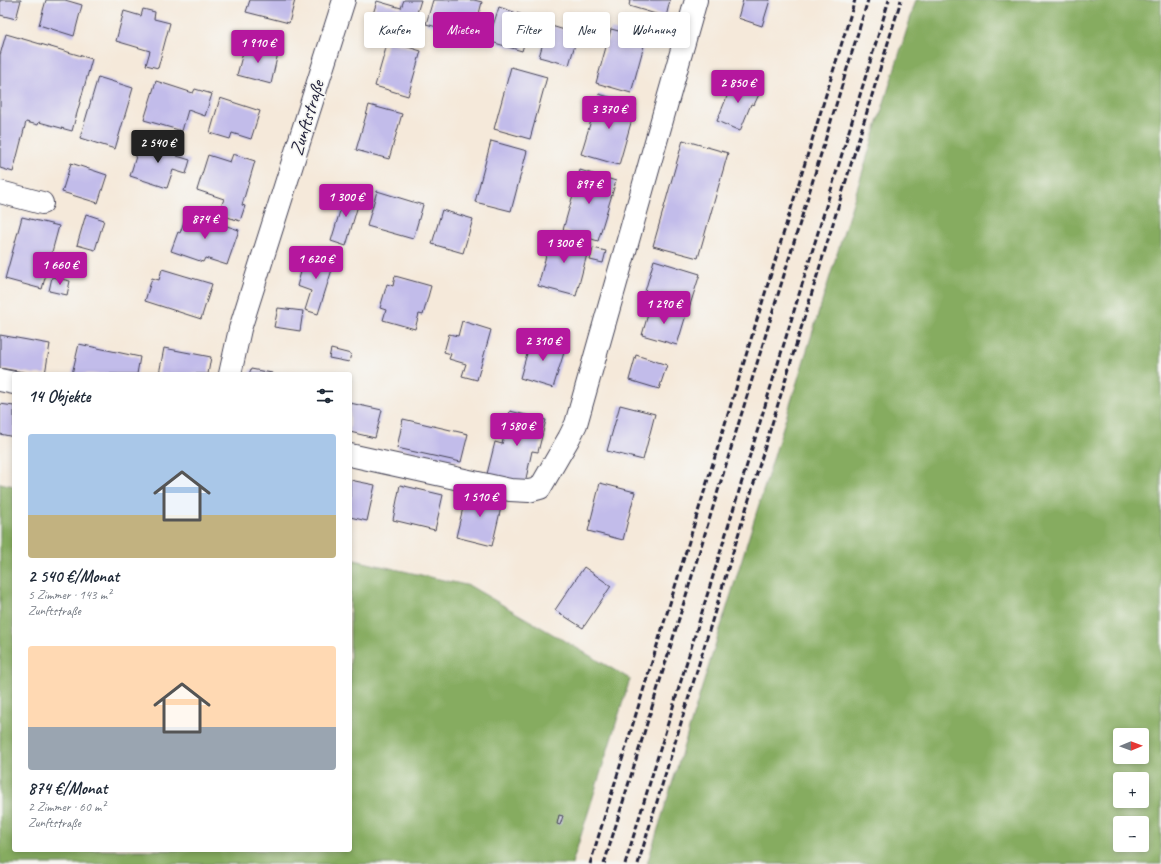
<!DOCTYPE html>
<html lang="de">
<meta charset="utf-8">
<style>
:root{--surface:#fff;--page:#f6f6f7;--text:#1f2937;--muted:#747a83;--accent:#b5179e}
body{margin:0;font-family:Caveat,sans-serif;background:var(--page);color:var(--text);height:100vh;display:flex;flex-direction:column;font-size:15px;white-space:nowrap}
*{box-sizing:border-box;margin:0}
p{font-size:13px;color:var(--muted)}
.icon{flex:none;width:22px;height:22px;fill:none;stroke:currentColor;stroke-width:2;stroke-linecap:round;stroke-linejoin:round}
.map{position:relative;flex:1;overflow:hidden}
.side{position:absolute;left:12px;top:372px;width:340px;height:480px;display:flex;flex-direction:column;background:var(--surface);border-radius:4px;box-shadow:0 2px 6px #0003}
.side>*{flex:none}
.banner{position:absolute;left:364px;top:12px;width:380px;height:36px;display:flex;gap:8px}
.needle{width:26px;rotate:89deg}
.buttons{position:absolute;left:1113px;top:728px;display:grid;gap:8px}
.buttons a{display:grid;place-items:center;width:36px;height:36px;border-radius:4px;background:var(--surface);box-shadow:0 2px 6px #0003;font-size:20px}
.price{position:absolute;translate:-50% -34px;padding:0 9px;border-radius:4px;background:var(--accent);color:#fff;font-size:13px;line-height:26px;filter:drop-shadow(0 1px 2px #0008)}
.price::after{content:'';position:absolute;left:50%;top:24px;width:12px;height:9px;margin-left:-6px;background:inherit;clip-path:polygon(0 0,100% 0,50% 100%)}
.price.current{background:#222;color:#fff}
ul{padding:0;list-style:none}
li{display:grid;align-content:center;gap:8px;height:212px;padding:0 16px}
li span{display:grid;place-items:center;height:124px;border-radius:4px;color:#555}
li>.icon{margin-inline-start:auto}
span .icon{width:72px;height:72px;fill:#fffc;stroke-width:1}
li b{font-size:17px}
h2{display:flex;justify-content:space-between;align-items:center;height:48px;padding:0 16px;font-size:17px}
.tag{padding:0 14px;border-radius:4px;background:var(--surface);box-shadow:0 2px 6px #0003;font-size:14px;line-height:36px}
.tag.current{background:var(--accent);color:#fff}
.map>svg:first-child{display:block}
.forest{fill:#86ac61;stroke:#54674e;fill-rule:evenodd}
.building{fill:#c2bcea}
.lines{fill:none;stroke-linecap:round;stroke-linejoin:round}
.minor-casing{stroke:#424053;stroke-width:24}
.minor{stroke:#fff;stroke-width:22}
.rail{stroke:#22223b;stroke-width:3;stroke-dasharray:6 3;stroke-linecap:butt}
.labels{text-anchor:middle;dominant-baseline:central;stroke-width:3.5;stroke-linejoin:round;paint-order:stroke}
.street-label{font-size:19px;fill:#22223b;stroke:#f6f6f2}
</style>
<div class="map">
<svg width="1161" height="864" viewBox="0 0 1161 864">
<rect width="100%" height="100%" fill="#f6f6f2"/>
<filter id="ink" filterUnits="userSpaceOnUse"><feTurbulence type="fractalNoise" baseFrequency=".025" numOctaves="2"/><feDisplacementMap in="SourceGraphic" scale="8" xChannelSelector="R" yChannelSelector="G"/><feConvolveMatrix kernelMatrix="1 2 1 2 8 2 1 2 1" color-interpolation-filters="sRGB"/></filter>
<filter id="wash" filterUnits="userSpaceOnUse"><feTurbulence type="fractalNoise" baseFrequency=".012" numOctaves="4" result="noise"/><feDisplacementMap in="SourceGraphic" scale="16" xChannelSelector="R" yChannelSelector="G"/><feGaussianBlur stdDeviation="0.9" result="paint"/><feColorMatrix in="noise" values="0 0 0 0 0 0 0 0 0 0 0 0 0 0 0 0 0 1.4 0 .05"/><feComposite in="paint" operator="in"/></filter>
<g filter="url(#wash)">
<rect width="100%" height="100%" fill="#f5e9da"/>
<path class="forest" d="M916,0H1161V864H647ZM1120,735H1142V757H1120ZM1120,779H1142V801H1120ZM1120,823H1142V845H1120Z
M0,483L14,486V850H350V559L470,586L630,679L572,864H0Z"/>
<g id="blocks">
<path class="building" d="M0,0H21L16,19L0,15Z
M46,0H65L82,5L74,36L39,25Z
M250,0H295L289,23L246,12Z
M404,0H421L413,26L373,14L377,1L401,8Z
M433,0H474L482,2L473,37L426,24Z
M630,0H670L666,17L629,6Z
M743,0H770L762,26L738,18Z
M499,7L532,18L522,51L488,41Z
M143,9L155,12L154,19L170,23L158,68L146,65L150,51L116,41L124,11L141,16Z
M548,25L578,34L569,65L539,57Z
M611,29L646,38L631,93L596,83Z
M6,34L92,59L72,131L39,122L38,125L26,122L13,172L0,168V55Z
M388,41L421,51L408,96L375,86Z
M245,45L278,53L271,84L237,75Z
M511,67L547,77L530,139L494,129Z
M98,77L133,88L115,149L80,138Z
M732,78L761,90L754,105L751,104L740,131L717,121L728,94L726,93Z
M156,81L193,93L195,89L212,94L205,116L188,110L182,131L144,120Z
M599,94L636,105L619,165L581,154Z
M220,98L260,111L251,139L232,133L230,139L210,133Z
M369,105L402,114L389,159L356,150Z
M141,140L179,151L177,156L190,160L186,174L173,170L167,188L130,176Z
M683,140L728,153L698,258L653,246Z
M491,141L527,151L511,211L475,202Z
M233,154L255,161L242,205L245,206L240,221L218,214L224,199L197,190L208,155L230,162Z
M71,163L107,175L98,203L62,192Z
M580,170L616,181L598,241L563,230Z
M346,191L361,195L346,246L331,241Z
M377,191L423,205L413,239L367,226Z
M442,210L473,219L463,253L432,244Z
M187,213L239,230L227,265L205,258L203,262L171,251L178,232L180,233Z
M86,214L104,220L95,250L77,245Z
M22,217L59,226L42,289L5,279Z
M552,233L590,243L576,296L538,286Z
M593,248L606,251L603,263L590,260Z
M306,254L321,259L322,256L335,260L318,314L305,310L311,291L297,286Z
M654,260L700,274L689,308L644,295Z
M162,269L212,284L201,319L145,301L152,278L159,280Z
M395,276L431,286L423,315L419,314L415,329L383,320L386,310L380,308L387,284L393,286Z
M52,277L70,281L67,295L49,291Z
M651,304L686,315L677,345L642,335Z
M278,308L303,311L300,331L274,327Z
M462,321L491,330L477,380L462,376L466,364L449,359L451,354L444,352L449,334L458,336Z
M0,335L50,344L45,374H35L0,368Z
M532,336L566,346L553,388L520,378Z
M79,344L140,357L137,374H72Z
M164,348L211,357L208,374H159Z
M331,349L351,354L349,362L329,358Z
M636,355L667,365L659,389L629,380Z
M251,369L272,373V374H249Z
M350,403L382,410L375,438L350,432Z
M0,404L14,406V437L0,434Z
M620,405L655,414L643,460L607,451Z
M510,411L546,420L538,452L532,451L525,483L487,474L495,442L502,444Z
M403,419L468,434L461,462L397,448Z
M350,480L375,485L367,521L350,517Z
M600,483L635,492L623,540L588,531Z
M400,485L443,495L435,530L393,520Z
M467,491L503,499L492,546L456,537Z
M584,567L611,586L583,628L555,610Z
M559,815L563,816L560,825L557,824Z"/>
</g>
</g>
<g filter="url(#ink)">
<use href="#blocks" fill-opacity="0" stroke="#424053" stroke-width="1"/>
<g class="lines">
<defs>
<path id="minor" d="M0,192L42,203
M230,374L240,329L344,0
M0,380L14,383
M350,455L510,490L529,491L540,488L569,438L576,424L696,0"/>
</defs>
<use href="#minor" class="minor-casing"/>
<use href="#minor" class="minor"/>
<path class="rail" d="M590,864L855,0
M604,864L868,0
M625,864L889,0
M638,864L901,0"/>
</g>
</g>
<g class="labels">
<g class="street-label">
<text transform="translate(307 118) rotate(-73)">Zunftstraße</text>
</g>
</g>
</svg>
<div class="buttons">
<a><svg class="needle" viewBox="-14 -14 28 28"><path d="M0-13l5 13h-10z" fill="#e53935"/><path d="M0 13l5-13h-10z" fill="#747a83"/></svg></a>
<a>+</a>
<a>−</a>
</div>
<b class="price" style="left:258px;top:64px">1 910 €</b>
<b class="price" style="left:738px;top:104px">2 850 €</b>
<b class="price" style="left:609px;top:130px">3 370 €</b>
<b class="price current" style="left:158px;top:164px">2 540 €</b>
<b class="price" style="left:589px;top:205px">897 €</b>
<b class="price" style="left:346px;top:218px">1 300 €</b>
<b class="price" style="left:205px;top:240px">874 €</b>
<b class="price" style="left:564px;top:264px">1 300 €</b>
<b class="price" style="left:316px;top:280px">1 620 €</b>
<b class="price" style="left:60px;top:286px">1 660 €</b>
<b class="price" style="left:664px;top:325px">1 290 €</b>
<b class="price" style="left:543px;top:362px">2 310 €</b>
<b class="price" style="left:517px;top:447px">1 580 €</b>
<b class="price" style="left:480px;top:518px">1 510 €</b>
<div class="banner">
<a class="tag">Kaufen</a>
<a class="tag current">Mieten</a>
<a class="tag">Filter</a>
<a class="tag">Neu</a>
<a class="tag">Wohnung</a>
</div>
<section class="side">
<h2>14 Objekte<svg class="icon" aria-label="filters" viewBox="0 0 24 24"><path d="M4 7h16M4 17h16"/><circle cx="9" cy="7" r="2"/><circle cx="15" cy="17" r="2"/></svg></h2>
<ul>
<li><span style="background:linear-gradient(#a9c7e8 65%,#c2b280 0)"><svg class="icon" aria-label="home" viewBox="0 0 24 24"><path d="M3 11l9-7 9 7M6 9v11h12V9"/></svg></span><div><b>2 540 €/Monat</b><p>5 Zimmer · 143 m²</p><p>Zunftstraße</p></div></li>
<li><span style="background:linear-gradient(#ffd9b3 65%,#9aa5b1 0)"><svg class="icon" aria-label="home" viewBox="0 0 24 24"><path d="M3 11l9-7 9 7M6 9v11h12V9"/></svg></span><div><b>874 €/Monat</b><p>2 Zimmer · 60 m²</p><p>Zunftstraße</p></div></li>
</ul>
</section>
</div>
